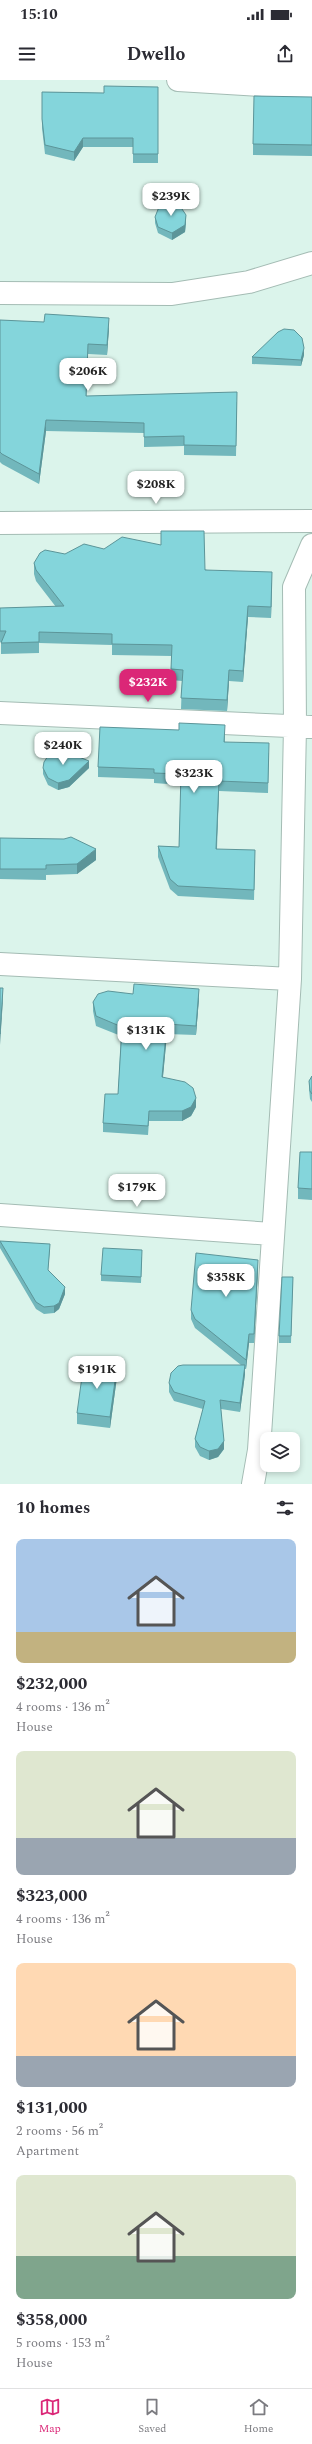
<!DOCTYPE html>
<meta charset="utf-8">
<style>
:root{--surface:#fff;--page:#f2f2f3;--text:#2b2b33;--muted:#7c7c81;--line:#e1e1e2;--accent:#db2777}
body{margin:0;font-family:Spectral,serif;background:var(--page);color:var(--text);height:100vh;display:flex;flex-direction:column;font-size:15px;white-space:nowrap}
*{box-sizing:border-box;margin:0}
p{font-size:13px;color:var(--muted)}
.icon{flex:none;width:22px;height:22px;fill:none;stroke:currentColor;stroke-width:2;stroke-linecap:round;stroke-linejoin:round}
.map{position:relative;height:1404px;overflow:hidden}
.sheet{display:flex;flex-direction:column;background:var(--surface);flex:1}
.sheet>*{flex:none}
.buttons{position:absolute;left:260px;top:1352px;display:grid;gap:8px}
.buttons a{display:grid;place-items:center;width:40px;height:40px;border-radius:8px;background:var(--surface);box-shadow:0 2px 6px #0003;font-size:20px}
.price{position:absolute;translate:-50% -34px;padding:0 9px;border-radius:8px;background:#fff;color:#222;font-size:13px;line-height:26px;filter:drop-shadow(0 1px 2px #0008)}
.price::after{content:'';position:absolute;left:50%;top:24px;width:12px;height:9px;margin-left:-6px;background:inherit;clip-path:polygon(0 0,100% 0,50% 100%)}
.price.active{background:var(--accent);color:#fff}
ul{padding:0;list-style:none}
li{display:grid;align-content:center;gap:8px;height:212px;padding:0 16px}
li span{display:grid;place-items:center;height:124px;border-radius:8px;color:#555}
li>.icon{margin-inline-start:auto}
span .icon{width:72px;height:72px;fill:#fffc;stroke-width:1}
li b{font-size:17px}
h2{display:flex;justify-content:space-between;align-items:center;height:48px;padding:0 16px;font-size:17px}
.status{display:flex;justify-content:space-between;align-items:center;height:28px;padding:0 20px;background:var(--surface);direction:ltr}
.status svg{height:11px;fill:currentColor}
header{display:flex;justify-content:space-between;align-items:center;height:52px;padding:0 16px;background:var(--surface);font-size:18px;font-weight:700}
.tabs{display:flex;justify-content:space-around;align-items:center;height:56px;border-top:1px solid var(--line);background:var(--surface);font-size:11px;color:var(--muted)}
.tabs a{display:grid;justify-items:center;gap:2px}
.tabs .active{color:var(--accent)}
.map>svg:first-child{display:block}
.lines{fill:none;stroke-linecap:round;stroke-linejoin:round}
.minor-casing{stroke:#a4bcb4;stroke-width:24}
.minor{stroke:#fff;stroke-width:22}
.wall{fill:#72b7bc}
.shaded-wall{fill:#5c9599}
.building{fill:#84d5db;stroke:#5c9599}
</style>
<div class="status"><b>15:10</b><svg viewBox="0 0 49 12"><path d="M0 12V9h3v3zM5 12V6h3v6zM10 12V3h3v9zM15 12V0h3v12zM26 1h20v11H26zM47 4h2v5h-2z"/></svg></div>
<header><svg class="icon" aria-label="menu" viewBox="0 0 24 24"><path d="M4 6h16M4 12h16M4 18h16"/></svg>Dwello<svg class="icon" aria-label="share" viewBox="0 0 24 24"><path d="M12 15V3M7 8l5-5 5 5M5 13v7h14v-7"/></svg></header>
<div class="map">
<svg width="312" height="1404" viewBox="0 0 312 1404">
<rect width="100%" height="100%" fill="#dbf4eb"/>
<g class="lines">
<defs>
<path id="minor" d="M178,0L312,8
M0,213L172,214L249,202L312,183
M0,443L312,441
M0,633L312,647
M0,884L290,899
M0,1135L272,1154
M253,1404L259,1370L290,899L295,646L294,507L312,465"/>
</defs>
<use href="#minor" class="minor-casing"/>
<use href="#minor" class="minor"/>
</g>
<path class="wall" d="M158,7V83H133V67H83L74,81L45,74L42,48V12L104,13Z
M312,17V76L253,75V64Z
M155,137L186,142L185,152L172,160L158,153L155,143Z
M0,240L109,248L107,275L88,274L86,316L237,322L236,376L184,375V366L144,367V353L46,351L39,404L2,384L0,382Z
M304,275L301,286L252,284V277Z
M104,469L272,503L271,538L248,537L243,602L229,601L227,631L181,629L182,601L171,600L172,576L112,575V565L39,563V573L1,574V562H0V528L56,527L36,501L34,494V483L65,474Z
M225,656V662L269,673L268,713L219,711L217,769L255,781L254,820L178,816L170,809L158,777V766L179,767L181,705L154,703V699L98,697V687Z
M43,688H89L69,707L58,710L48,705L43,694Z
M0,758L96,780L77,794L46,795V800L0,799Z
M133,914L199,918L196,955L167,954L163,997L196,1027L191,1036L182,1041H149L148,1055L103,1052V1043L118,1014L121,956L96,946L93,931V922Z
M312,996V1022L310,1019L309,1009V1001Z
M312,1072V1120L298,1119V1108Z
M0,1161L50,1170L48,1190L65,1214L59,1229L54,1233L44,1234L36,1229L0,1168Z
M142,1177L141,1203L101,1201V1195Z
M258,1189L254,1263H249L246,1289H245V1294L240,1332L221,1329L224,1369L218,1377L209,1380L200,1376L195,1367V1359L203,1329L174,1321L169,1312V1303L241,1285L195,1248L191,1239V1230Z
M293,1197L291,1263H279V1256Z
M117,1297L110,1348L77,1344V1333Z"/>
<path class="shaded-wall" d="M83,58V67L74,81V72Z
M186,135V142L185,152L172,160V153Z
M109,238V248L107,275V265Z
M88,264V274L86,326V316Z
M304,268V275L301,286V280Z
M46,340V351L39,404V394Z
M272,492V503L271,538V527Z
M248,526V537L243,602V591Z
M229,590V601L227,631V620Z
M89,681V688L69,707L58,710V703Z
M219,701V711L216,779V769Z
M96,769V780L77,794V784Z
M3,908V919L0,965V954Z
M199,909V918L196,955V946Z
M167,944V954L162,1006V997Z
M196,1018V1027L191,1036L182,1041V1031Z
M258,1180V1189L254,1263V1254Z
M65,1207V1214L59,1229L54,1233V1226Z
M249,1254V1263L246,1289V1280Z
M245,1285V1294L240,1332V1323Z
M117,1287V1297L110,1348V1337Z
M224,1361V1369L218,1377L209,1380V1371Z"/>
<path class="building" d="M104,6L158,7V74H133V58H83L74,72L45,65L42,39V12L104,13Z
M254,16L312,17V65L253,64Z
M171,121L178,123L186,135L185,145L172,153L158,147L155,137L159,127Z
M45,234L109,238L107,265L88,264L86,316L237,312L236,366L184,365V356L144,357V343L46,340L39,394L2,374L0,372V240L44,242Z
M284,249L294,250L302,258L304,268L301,280L252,277L278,252Z
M161,451H204L205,490L272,492L271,527L248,526L243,591L229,590L227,620L181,618L183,590L171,589L172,565L112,564V554L39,552V562L1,563L6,551H0V528L64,526L36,490L34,483L40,473L45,470L65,474L84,464L104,469L122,457L161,465Z
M179,643L225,645L224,662L269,663L268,703L219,701L216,769L255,770L254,810L178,806L170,799L158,766L179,767L181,694L154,693V689L98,687L100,647L179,650Z
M59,669L89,681L69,700L58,703L48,698L43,688L44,682L50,673Z
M71,757L96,769L77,784L46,785V789H0V758L64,759Z
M134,904L199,909L196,946L167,944L162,997L185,1002L193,1008L196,1018L191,1027L182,1031H149L148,1046L103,1043L105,1014H118L122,947L96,936L93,922L98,914L108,911L133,914Z
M0,908H3L0,954Z
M312,996V1014L310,1011L309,1001Z
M300,1072H312V1109L298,1108Z
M0,1161L50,1164L48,1190L65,1207L59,1223L54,1226L44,1227L36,1222Z
M103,1168L142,1170L141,1197L101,1195Z
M196,1173L258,1180L254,1254H249L246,1280L195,1239L191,1230Z
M282,1197H293L291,1256H279Z
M84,1282L117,1287L110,1337L77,1333Z
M183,1285H245L240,1323L220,1320L224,1361L218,1369L209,1371L200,1367L195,1359L205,1321L174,1312L169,1303L171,1293L178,1286Z"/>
</svg>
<div class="buttons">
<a><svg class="icon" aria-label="layers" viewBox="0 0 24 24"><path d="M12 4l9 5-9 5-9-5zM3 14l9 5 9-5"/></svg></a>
</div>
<b class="price" style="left:171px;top:137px">$239K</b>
<b class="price" style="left:88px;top:312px">$206K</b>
<b class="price" style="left:156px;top:425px">$208K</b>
<b class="price active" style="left:148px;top:623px">$232K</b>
<b class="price" style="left:63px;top:686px">$240K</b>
<b class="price" style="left:194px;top:714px">$323K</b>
<b class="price" style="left:146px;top:971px">$131K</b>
<b class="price" style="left:137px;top:1128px">$179K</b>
<b class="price" style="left:226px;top:1218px">$358K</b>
<b class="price" style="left:97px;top:1310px">$191K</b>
</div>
<section class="sheet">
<h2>10 homes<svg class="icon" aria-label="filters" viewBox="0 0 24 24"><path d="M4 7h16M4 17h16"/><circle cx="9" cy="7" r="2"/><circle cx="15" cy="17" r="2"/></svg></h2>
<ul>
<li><span style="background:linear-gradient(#a9c7e8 75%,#c2b280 0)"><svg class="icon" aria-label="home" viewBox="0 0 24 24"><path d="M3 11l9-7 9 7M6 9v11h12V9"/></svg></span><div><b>$232,000</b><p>4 rooms · 136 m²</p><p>House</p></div></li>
<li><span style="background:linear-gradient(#dfe7d0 70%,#9aa5b1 0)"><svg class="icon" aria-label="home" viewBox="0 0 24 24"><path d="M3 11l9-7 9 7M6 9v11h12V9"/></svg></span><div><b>$323,000</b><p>4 rooms · 136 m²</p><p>House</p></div></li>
<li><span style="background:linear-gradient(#ffd9b3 75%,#9aa5b1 0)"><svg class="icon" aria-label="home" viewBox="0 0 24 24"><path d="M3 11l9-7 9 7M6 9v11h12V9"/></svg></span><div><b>$131,000</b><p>2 rooms · 56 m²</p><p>Apartment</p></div></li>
<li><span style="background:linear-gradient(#dfe7d0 65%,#7fa58c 0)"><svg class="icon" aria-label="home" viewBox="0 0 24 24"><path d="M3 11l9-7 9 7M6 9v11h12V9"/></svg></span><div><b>$358,000</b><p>5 rooms · 153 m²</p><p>House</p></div></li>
</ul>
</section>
<nav class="tabs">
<a class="active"><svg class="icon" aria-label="map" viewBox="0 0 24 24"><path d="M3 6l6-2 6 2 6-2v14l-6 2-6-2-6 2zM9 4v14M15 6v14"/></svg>Map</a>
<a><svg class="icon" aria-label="saved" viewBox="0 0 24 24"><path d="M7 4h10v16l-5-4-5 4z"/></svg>Saved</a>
<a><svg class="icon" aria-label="home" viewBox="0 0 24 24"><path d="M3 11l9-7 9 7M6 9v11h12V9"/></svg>Home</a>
</nav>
